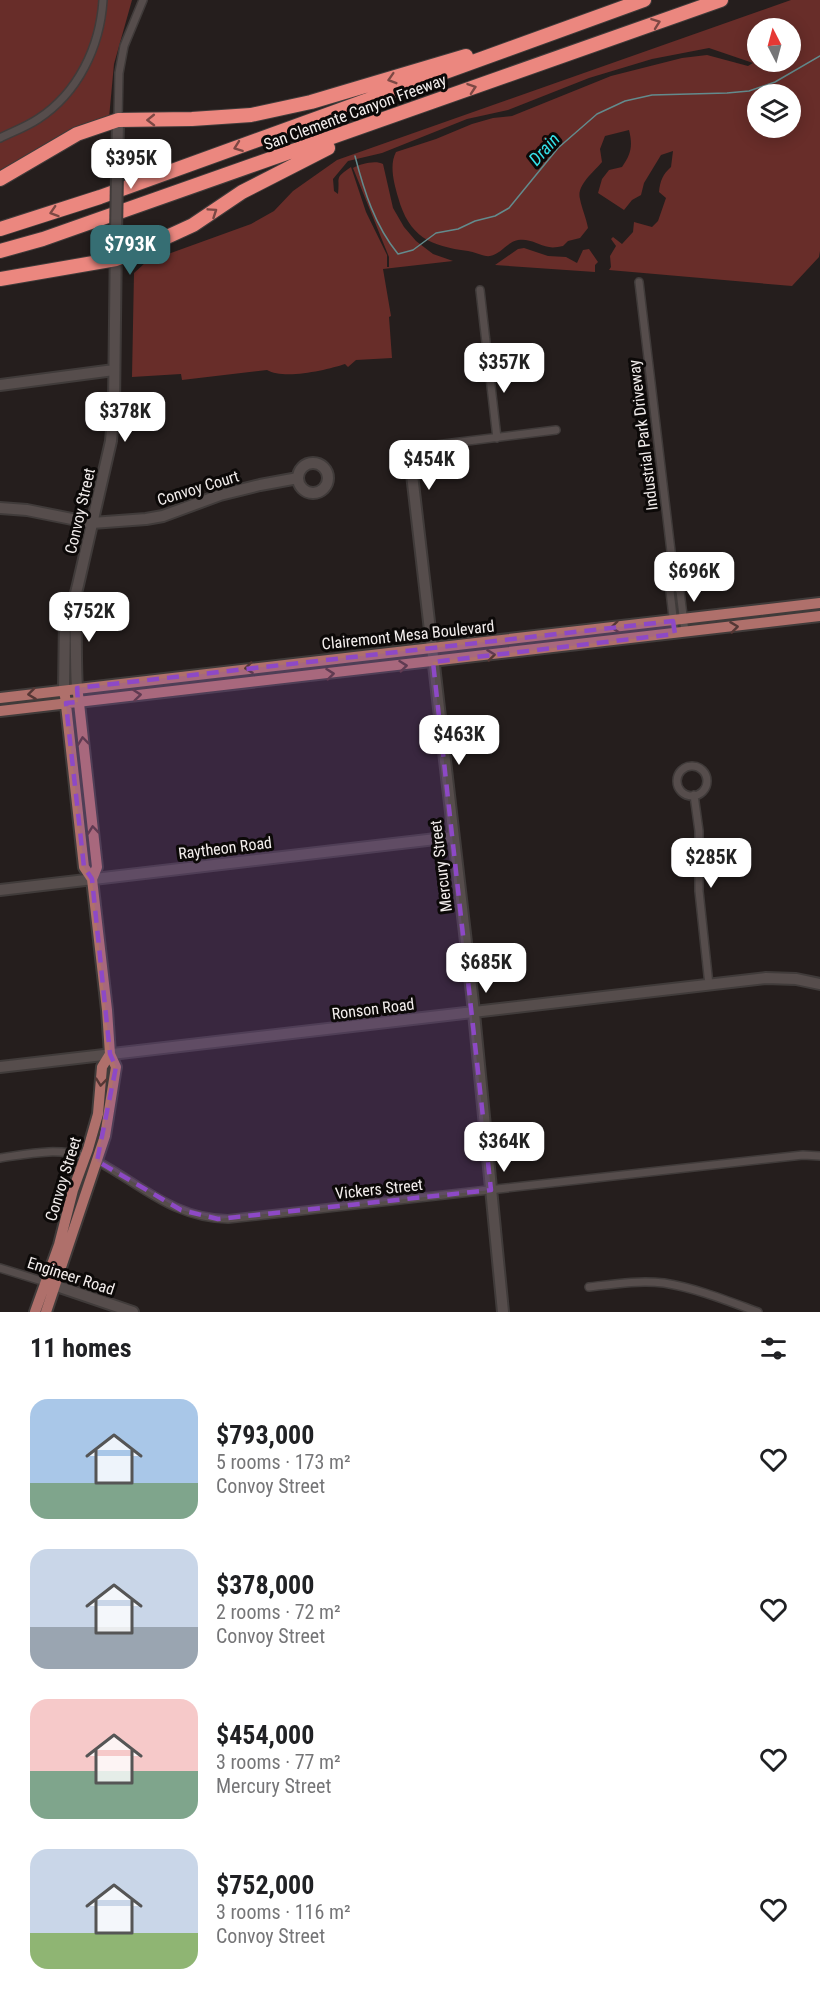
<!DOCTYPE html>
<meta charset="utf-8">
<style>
:root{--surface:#fff;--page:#f6f6f6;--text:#202124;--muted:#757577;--accent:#366e73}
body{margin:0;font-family:"Roboto Condensed",sans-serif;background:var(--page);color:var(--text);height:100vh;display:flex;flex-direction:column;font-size:22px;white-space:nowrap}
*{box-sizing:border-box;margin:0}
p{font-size:20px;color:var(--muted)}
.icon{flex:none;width:33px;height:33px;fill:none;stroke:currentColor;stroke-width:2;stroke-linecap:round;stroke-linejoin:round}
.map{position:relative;height:1312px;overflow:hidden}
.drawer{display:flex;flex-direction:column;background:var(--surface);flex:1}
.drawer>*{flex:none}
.needle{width:39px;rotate:354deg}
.controls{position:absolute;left:747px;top:18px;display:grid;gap:12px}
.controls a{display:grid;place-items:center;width:54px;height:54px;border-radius:50%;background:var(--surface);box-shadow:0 3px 15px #0003;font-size:30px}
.price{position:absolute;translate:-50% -51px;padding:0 14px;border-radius:12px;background:#fff;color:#222;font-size:20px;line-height:39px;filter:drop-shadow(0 2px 3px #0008)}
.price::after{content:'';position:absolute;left:50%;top:36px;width:18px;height:14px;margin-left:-9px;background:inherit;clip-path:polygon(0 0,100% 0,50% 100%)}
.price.current{background:var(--accent);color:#fff}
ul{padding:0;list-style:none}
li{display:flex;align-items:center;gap:18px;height:150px;padding:0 30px}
li span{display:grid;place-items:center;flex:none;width:168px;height:120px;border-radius:18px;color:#555}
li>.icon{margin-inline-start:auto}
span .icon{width:72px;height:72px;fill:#fffc;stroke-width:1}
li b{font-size:26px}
h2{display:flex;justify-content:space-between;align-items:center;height:72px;padding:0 30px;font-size:26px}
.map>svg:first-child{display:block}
.green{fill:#682d29;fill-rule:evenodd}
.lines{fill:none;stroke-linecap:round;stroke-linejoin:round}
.stream{stroke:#638b8d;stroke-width:1.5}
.street-casing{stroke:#403b3a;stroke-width:10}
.secondary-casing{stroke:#403b3a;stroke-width:14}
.primary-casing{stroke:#403b3a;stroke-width:14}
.highway-casing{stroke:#403b3a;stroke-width:16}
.street{stroke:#564d4c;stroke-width:7}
.secondary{stroke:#564d4c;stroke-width:10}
.primary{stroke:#af706b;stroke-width:10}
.highway{stroke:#eb877f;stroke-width:14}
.secondary-bridge-casing{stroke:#403b3a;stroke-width:14;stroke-linecap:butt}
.secondary-bridge{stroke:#564d4c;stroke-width:10}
.oneway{stroke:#7c4844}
.oneway2{stroke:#553735}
.marked{fill:#8d49c6;fill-opacity:0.2;stroke:#8d49c6;stroke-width:4.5;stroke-dasharray:12 8;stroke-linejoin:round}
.labels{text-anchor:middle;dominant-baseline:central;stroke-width:6;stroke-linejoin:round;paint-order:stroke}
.street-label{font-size:16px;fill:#f3eeed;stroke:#0c0908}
.water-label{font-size:18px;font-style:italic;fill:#35e2ea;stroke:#0c0908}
</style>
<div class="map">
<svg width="820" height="1312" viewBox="0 0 820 1312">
<rect width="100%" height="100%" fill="#251e1d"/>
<path class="green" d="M0,0H132L114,64L109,118L72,129L0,172Z
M791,0H820V251L819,257L792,286L609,270L611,267L610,256L616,246L611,239L613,237L622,244L633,232L634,222L652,227L658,221L666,198L659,192C660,181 663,174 671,167L673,151L661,155L644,183L641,195L632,200L624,210L598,193L602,179L609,170L622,167C631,154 633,146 629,130L605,136L600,149L602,162C595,171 576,185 580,199C582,209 586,217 588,228L580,238L568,241L563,246C558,247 553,248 549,247C538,245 530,238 518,240C507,242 501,254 490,256C484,257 475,252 468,251C430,246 409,237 398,197C394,183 389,165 396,152L436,139L472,124L493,118L512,116L611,76L682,58L707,55L748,66L753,63L709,48L652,59L589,78L508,110L467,119L382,153L348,161L333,179L334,191L338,194C340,176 334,179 351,167L366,212L387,255V267H389V257L353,168C361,164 375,160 383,164L393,208L404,227L416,241L433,254L453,261L383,269L391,316L389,317L392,358L356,360L348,367L345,364C327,370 284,380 267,370L182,380L181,374L132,377L134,273L146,262L251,224L274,211L293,191L337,160ZM790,28V62H758V28ZM790,94V128H758V94Z
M524,248L548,256L566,257L577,263L583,250L589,249L598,262L595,265V272L495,265L518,249Z"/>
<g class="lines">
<path class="stream" d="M355,156C364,191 375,226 398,254L413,250L436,233L458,229L475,221L495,216L509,208L558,148L597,114L625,101L652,95L727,93L749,91L775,82L820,56"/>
<defs>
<path id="street" d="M118,120L119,73L124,46L143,0
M0,138C12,132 26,127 38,119C78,93 100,47 103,0
M639,282L675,585L680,591L685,632
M480,290L497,438
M412,453L420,447L556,430
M675,634L670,591L675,585
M677 781a15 15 0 1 1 30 0a15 15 0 1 1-30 0Z
M694,795L699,831V891L709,985
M0,1158C28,1154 57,1147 85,1157
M97,1161C142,1185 173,1218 228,1219L803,1155L820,1156
M0,1268L45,1282
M589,1287C614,1284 639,1280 664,1283C696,1288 728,1301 758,1312"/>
<path id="secondary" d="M117,172L118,120
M0,385L114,370
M412,453L410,457L473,1003L503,1312
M298 478a15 15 0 1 1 30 0a15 15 0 1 1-30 0Z
M0,508L27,510L92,523L146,519L163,516L220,495L260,485L298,478
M74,601C77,630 75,659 77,688
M64,690L65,617L74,601L78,585L111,441L114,406L116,236
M0,890L453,837
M0,1067L766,978L796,979L820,984
M48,1283L133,1312"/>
<path id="primary" d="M78,694L97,867L92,879
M0,698L820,603
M0,711L820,616
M35,1312L59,1245L73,1190L88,1149L98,1114L102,1067L110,1054
M46,1312L105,1136L116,1067L110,1054L107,1010L92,879L84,867L65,696"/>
<path id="highway" d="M0,179L77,134L118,120L192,119L251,115L311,102L466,56
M0,229L100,197L644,0
M0,251L43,239L721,0
M0,279L116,259L132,253L193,225L242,192L328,148"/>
</defs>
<use href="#street" class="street-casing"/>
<use href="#secondary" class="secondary-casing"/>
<use href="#primary" class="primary-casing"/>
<use href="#highway" class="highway-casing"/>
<use href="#street" class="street"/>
<use href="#secondary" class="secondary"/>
<use href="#primary" class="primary"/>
<use href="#highway" class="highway"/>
<defs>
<path id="secondary-bridge" d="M116,236L117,172"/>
</defs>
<use href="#secondary-bridge" class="secondary-bridge-casing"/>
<use href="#secondary-bridge" class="secondary-bridge"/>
</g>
<defs><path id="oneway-chevron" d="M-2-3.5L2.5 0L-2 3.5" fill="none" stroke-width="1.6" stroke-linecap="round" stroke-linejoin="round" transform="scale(1.5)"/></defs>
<g class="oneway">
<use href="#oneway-chevron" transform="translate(656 23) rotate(-20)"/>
<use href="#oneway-chevron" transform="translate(392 79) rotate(163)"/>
<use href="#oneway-chevron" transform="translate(472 88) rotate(-19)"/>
<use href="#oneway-chevron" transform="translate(151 120) rotate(179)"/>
<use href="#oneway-chevron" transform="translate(238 147) rotate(160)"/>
<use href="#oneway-chevron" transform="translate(54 212) rotate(162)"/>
<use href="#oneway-chevron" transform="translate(213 212) rotate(-34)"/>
</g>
<g class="oneway2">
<use href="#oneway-chevron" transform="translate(615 627) rotate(174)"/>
<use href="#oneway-chevron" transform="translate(734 627) rotate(-7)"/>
<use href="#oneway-chevron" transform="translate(491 655) rotate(-7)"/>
<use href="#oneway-chevron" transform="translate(403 666) rotate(-6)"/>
<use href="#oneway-chevron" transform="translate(249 668) rotate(173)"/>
<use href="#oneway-chevron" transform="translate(330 674) rotate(-6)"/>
<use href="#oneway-chevron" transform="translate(32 694) rotate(173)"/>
<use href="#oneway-chevron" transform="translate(137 695) rotate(-6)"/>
<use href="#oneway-chevron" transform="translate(83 741) rotate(-97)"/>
<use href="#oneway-chevron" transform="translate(93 830) rotate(-96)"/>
<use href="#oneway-chevron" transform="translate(101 1082) rotate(96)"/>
</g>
<path class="marked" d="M673,621L675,634L433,662L491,1190L218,1219L181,1210L97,1161L116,1067L110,1054L92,879L84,867L68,723L66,703L78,702L77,688Z"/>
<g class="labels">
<g class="street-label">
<text transform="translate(355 112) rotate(-20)">San Clemente Canyon Freeway</text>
<text transform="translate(643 435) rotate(-97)">Industrial Park Driveway</text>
<text transform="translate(198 488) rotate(-17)">Convoy Court</text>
<text transform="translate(80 511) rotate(-77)">Convoy Street</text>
<text transform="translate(408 635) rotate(-6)">Clairemont Mesa Boulevard</text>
<text transform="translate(225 848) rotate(-7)">Raytheon Road</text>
<text transform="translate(441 866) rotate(-97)">Mercury Street</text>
<text transform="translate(373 1009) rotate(-7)">Ronson Road</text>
<text transform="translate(63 1179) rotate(-73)">Convoy Street</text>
<text transform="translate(379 1189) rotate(-6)">Vickers Street</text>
<text transform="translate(71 1276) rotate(18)">Engineer Road</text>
</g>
<g class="water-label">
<text transform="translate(544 149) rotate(-48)">Drain</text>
</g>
</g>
</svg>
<div class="controls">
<a><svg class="needle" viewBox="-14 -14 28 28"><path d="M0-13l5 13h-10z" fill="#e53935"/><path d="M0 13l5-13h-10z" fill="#757577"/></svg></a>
<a><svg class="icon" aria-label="layers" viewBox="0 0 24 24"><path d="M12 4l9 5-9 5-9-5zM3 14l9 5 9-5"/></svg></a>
</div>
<b class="price" style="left:131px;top:190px">$395K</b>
<b class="price current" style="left:130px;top:276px">$793K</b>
<b class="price" style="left:504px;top:394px">$357K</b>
<b class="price" style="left:125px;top:443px">$378K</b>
<b class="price" style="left:429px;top:491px">$454K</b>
<b class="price" style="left:694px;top:603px">$696K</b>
<b class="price" style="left:89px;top:643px">$752K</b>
<b class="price" style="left:459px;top:766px">$463K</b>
<b class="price" style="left:711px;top:889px">$285K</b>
<b class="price" style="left:486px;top:994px">$685K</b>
<b class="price" style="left:504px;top:1173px">$364K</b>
</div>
<section class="drawer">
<h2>11 homes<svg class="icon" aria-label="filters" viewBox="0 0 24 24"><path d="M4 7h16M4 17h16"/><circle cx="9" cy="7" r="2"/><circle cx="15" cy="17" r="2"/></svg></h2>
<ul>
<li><span style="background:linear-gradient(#a9c7e8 70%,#7fa58c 0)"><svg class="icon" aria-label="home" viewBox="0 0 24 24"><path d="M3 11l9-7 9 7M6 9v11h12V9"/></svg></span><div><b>$793,000</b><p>5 rooms · 173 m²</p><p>Convoy Street</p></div><svg class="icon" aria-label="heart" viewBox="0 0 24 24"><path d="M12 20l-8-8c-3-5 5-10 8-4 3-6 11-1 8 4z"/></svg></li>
<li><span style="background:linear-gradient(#c9d6e8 65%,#9aa5b1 0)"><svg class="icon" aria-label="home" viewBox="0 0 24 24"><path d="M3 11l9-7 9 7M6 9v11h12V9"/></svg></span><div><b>$378,000</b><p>2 rooms · 72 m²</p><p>Convoy Street</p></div><svg class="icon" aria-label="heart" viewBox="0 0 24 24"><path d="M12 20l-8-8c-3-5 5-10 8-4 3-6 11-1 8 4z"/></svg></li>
<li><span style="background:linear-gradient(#f6c9c9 60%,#7fa58c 0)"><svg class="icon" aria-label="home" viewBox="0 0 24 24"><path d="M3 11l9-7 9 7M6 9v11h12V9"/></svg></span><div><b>$454,000</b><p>3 rooms · 77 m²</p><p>Mercury Street</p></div><svg class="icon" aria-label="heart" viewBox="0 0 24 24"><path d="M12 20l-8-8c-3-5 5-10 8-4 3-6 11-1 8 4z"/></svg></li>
<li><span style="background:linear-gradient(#c9d6e8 70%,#8fb573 0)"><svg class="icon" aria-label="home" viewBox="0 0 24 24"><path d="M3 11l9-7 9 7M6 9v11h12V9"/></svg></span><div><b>$752,000</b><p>3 rooms · 116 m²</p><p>Convoy Street</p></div><svg class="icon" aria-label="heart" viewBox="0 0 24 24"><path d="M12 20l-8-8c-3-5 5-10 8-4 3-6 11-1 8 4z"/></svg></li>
</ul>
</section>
